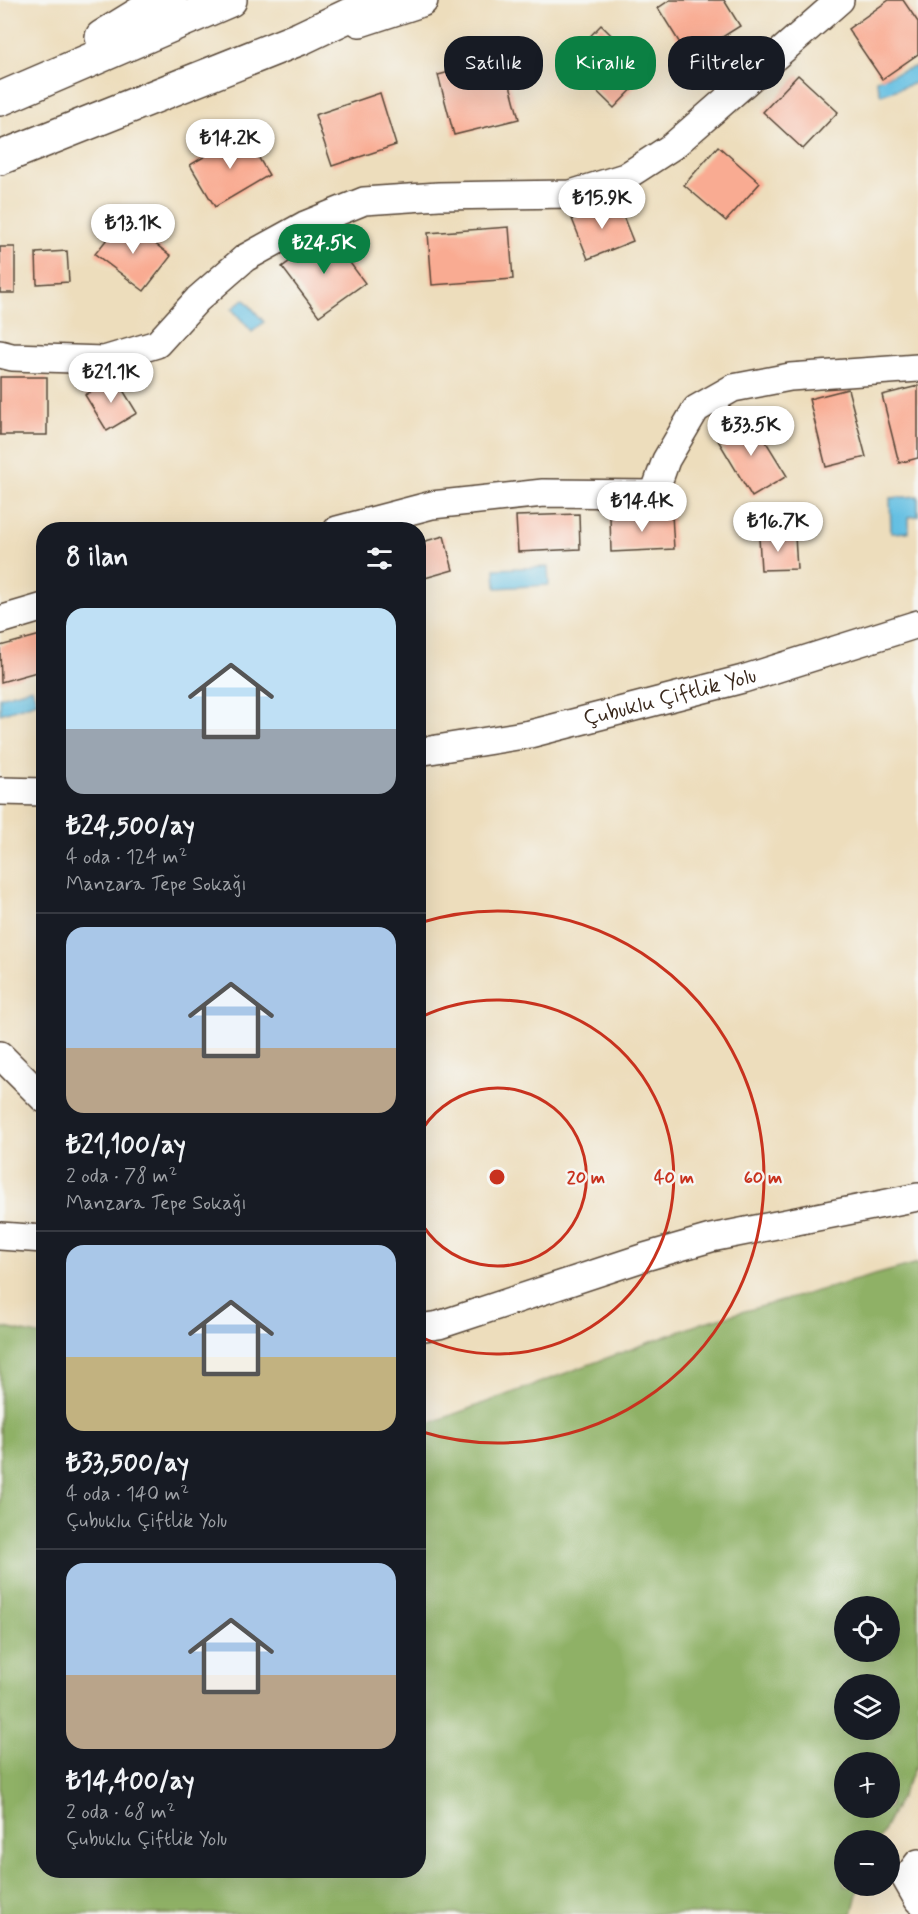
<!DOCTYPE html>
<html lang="tr">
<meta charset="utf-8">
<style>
:root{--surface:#171b24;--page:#242831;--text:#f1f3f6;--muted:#9ea1a6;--line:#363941;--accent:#0b8043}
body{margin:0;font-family:Mynerve,sans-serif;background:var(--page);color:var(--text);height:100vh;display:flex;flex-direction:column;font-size:22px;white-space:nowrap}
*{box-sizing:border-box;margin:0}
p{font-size:20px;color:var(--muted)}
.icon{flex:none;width:33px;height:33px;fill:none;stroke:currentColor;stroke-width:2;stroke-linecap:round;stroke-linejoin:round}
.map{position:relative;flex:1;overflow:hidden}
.sheet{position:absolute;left:36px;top:522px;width:390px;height:1356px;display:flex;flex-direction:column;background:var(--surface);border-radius:24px;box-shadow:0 6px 24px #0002}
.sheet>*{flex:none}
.guide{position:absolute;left:444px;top:36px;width:384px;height:54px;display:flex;gap:12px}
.controls{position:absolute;left:834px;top:1596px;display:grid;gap:12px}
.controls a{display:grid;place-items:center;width:66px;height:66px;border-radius:50%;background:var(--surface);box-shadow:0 6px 24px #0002;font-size:30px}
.price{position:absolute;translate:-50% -51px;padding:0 14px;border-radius:21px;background:#fff;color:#222;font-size:20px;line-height:39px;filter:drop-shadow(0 2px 3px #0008)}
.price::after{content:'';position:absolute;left:50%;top:36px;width:18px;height:14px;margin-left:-9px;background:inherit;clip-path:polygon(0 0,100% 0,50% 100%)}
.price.on{background:var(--accent);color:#fff}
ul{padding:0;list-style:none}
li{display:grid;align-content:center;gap:12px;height:318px;padding:0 30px}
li+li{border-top:2px solid var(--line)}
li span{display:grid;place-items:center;height:186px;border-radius:18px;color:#555}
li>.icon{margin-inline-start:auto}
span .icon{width:108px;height:108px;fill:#fffc;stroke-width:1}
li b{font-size:26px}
h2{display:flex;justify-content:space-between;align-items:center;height:72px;padding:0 30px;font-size:26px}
.tag{padding:0 21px;border-radius:24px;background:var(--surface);box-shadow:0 6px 24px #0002;font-size:21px;line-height:54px}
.tag.on{background:var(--accent);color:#fff}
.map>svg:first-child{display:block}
.forest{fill:#8fb166;stroke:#656e42;stroke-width:1.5;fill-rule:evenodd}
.water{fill:#64bfe2;stroke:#507480;stroke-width:1.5}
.building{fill:#f9ab92}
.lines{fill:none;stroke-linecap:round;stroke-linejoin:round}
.street-casing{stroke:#564536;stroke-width:30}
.highway-casing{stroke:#564536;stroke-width:36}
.street{stroke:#fff;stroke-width:27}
.highway{stroke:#fff;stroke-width:33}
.ring{fill:none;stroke:#c8321e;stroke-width:3}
.labels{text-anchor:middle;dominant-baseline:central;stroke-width:5;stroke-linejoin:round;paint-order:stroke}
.street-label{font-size:22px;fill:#3b2a1e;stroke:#f6f6f2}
.centre{fill:#c8321e;stroke:#f6f6f2;stroke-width:3}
.ring-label{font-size:18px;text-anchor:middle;font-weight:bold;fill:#c8321e;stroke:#f6f6f2;stroke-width:5;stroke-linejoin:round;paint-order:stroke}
</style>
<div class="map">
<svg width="918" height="1914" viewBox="0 0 918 1914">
<rect width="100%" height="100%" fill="#f6f6f2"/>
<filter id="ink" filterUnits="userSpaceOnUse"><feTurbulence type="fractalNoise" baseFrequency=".0167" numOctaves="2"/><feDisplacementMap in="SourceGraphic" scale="12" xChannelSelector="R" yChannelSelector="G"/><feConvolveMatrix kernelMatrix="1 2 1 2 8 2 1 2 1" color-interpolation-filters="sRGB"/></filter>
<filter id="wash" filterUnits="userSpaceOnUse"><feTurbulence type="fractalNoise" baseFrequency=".008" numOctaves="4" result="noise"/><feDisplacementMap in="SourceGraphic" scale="24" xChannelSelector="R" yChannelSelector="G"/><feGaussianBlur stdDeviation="1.35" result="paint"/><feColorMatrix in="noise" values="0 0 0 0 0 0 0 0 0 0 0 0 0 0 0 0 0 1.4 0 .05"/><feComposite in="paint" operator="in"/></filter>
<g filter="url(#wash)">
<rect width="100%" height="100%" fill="#edddbc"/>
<path class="forest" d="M918,1263V1761L879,1840H844V1886H859L852,1914H0V1327L43,1336L44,1870H418L419,1427L705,1322ZM844,1606H890V1652H844ZM844,1684H890V1730H844ZM844,1762H890V1808H844Z"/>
<path class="water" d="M917,66L918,82L881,95L876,80Z
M244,299L264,322L252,332L232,309Z
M918,496V516L909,517V532L891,533L890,498Z
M548,567L549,585L496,588L495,569Z
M32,688L37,702L0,714V697Z"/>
<g id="blocks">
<path class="building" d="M670,0H724L740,26L689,58L658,8Z
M889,0H903L918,22V54L882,79L848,29Z
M601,25L649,72L614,108L566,61Z
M503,58L519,119L454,135L438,75Z
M798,75L838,112L803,149L763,112Z
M380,93L396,145L332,166L315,115Z
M244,133L269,175L215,207L190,165Z
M718,146L760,183L726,221L684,185Z
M617,201L633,241L588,259L572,219Z
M123,219L171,256L144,291L95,254Z
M509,227L513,279L432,285L428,233Z
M328,233L365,283L319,316L282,267Z
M0,247H15V293H0Z
M67,251L69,282L37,284L36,253Z
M0,377H47V435H0Z
M115,377L137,413L107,431L85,395Z
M918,386V458L899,463L882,395Z
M848,389L866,457L826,467L809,399Z
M750,416L787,476L752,497L716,437Z
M579,514L580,549L518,552L516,516Z
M672,514L674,549L611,552L610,516Z
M444,536L453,570L418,580V543Z
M795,536L797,569L761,570L759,538Z
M44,634V670L1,682L0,646Z"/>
</g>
</g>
<g filter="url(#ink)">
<use href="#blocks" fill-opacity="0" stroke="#564536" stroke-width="1.5"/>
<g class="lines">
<defs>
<g id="street">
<path d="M0,354L12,357L104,360L157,344L198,299L245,258L305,225L364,201L439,196L571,194L625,177L673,146L840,0"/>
<path d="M337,530L432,505L543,493L654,494L666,460L696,409L733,388L790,377L918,368"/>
<path d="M0,620L44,607"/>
<path id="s1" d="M418,752L530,734L743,679L918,624"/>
<path d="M0,791L44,792"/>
<path d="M0,1055L44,1099"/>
<path d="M0,1236L44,1239"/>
<path d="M418,1328L439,1325L645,1257L711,1238L918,1197"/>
<path d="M918,1863L906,1879L918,1900"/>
</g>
<path id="highway" d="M360,20L421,0
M102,37L141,13L170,0
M0,99L230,0
M0,158L301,38L381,0"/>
</defs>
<use href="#street" class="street-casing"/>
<use href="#highway" class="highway-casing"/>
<use href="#street" class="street"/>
<use href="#highway" class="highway"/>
</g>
</g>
<g class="ring">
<path d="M419 1135A89 89 0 1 1 419 1219"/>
<path d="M419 1018A177 177 0 1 1 419 1336"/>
<path d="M419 923A266 266 0 1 1 419 1431"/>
</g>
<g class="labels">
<g class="street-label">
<text stroke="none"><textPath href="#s1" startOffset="258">Çubuklu Çiftlik Yolu</textPath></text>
</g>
</g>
<circle cx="497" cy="1177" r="9" class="centre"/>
<g class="ring-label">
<text x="586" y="1183">20 m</text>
<text x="674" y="1183">40 m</text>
<text x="763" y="1183">60 m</text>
</g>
</svg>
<div class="controls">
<a><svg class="icon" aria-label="locate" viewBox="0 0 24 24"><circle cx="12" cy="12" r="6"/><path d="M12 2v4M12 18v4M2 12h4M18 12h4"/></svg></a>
<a><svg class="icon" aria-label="layers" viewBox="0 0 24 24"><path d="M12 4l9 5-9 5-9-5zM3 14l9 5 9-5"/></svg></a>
<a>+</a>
<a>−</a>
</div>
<b class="price" style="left:230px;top:170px">₺14.2K</b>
<b class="price" style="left:602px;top:230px">₺15.9K</b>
<b class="price" style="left:133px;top:255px">₺13.1K</b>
<b class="price on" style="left:324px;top:275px">₺24.5K</b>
<b class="price" style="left:111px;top:404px">₺21.1K</b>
<b class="price" style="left:751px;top:457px">₺33.5K</b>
<b class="price" style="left:642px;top:533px">₺14.4K</b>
<b class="price" style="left:778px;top:553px">₺16.7K</b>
<div class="guide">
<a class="tag">Satılık</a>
<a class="tag on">Kiralık</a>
<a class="tag">Filtreler</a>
</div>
<section class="sheet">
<h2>8 ilan<svg class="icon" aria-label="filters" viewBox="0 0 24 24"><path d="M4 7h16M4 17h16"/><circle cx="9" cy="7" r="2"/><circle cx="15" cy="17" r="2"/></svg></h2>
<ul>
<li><span style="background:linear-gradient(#bfe0f5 65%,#9aa5b1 0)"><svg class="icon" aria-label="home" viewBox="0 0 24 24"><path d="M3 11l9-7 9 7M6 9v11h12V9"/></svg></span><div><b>₺24,500/ay</b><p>4 oda · 124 m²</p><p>Manzara Tepe Sokağı</p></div></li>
<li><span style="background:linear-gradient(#a9c7e8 65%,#b9a48a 0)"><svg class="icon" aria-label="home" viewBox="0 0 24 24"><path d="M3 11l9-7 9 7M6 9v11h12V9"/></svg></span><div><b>₺21,100/ay</b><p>2 oda · 78 m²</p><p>Manzara Tepe Sokağı</p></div></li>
<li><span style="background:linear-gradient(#a9c7e8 60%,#c2b280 0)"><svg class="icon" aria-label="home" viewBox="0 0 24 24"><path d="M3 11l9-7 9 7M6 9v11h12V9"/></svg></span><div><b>₺33,500/ay</b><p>4 oda · 140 m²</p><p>Çubuklu Çiftlik Yolu</p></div></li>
<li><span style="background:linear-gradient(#a9c7e8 60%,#b9a48a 0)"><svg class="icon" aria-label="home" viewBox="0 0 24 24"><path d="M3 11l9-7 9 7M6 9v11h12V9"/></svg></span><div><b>₺14,400/ay</b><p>2 oda · 68 m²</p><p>Çubuklu Çiftlik Yolu</p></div></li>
</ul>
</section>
</div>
